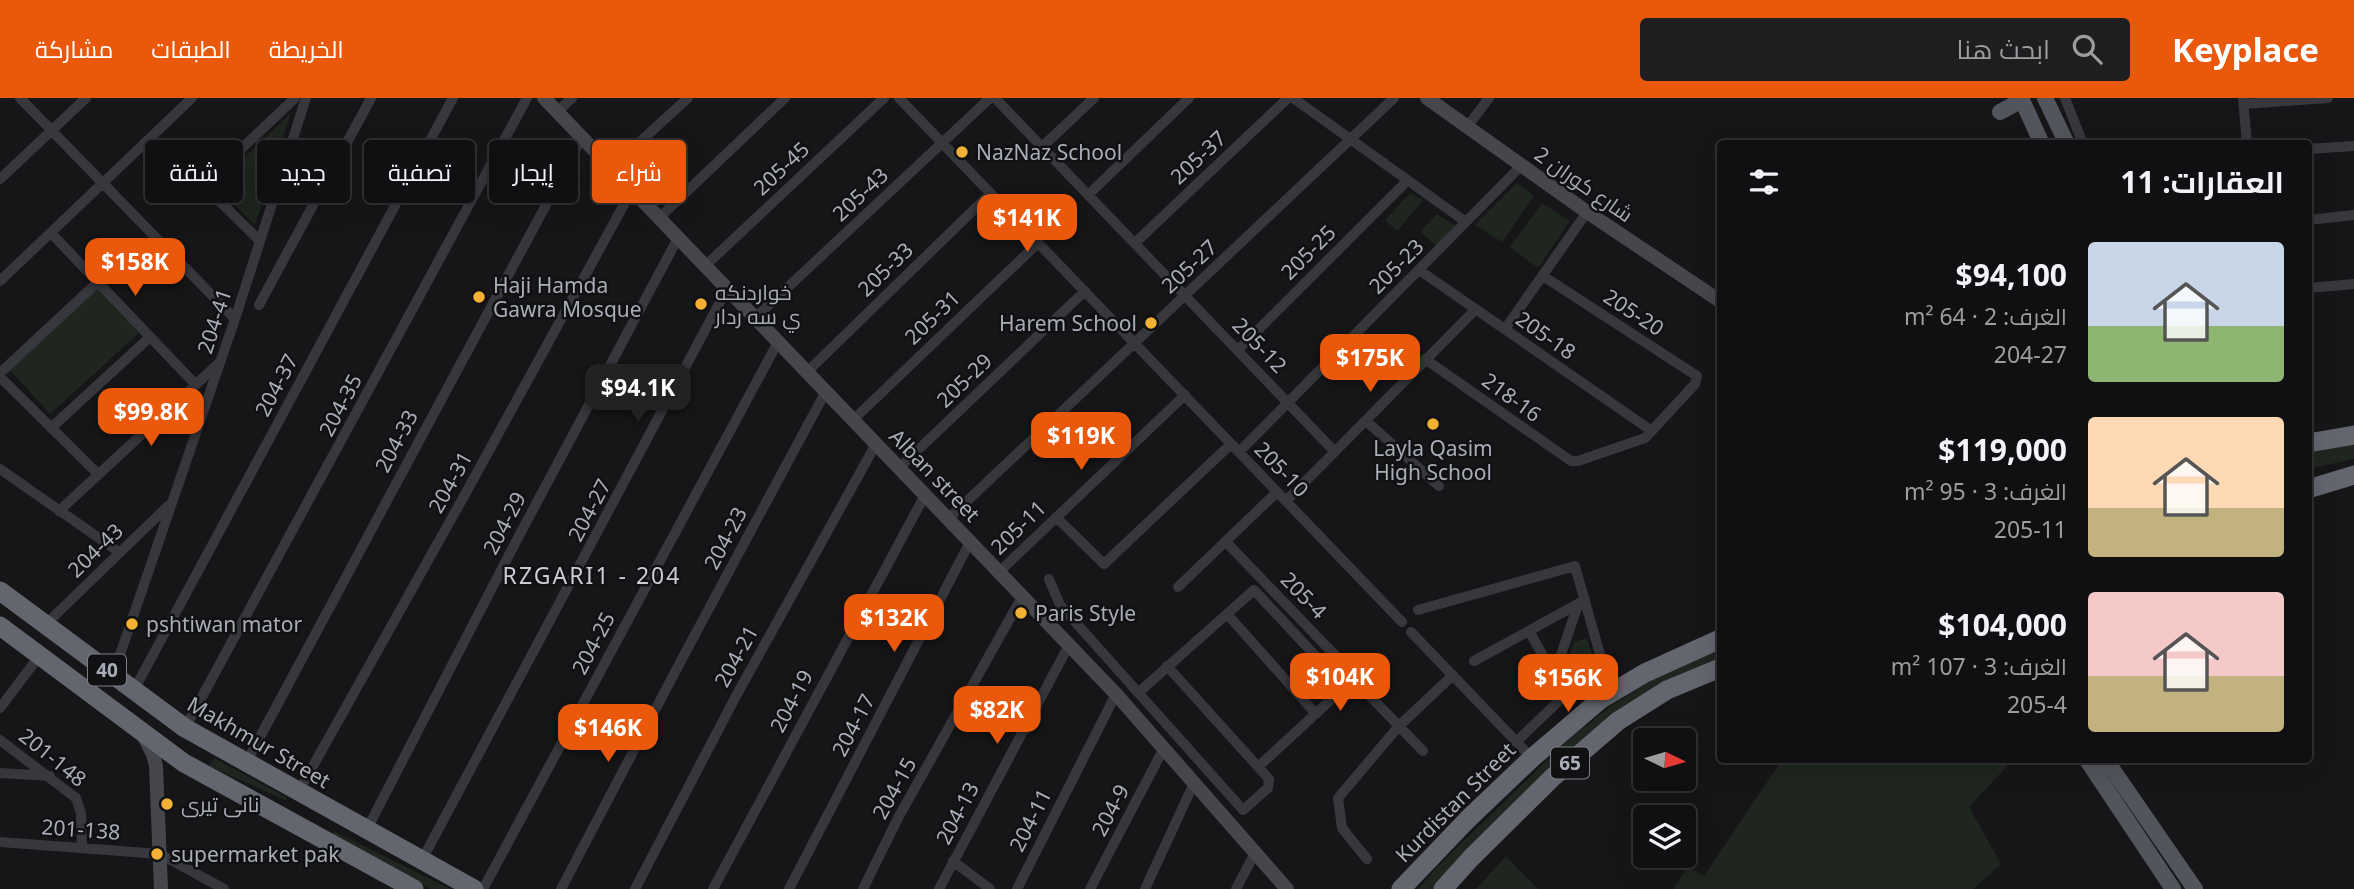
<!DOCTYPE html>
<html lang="ar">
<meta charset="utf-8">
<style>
:root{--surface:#101012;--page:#1e1e20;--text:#f1f3f6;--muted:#9c9d9f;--line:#303032;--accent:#ea580c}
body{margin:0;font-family:"Noto Sans",Cairo,sans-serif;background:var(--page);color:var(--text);direction:rtl;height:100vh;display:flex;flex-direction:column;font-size:26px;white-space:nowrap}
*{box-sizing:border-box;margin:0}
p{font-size:23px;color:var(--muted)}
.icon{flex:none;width:38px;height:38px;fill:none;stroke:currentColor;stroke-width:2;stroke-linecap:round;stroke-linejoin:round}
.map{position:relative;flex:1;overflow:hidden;direction:ltr}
.drawer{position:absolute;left:1717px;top:42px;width:595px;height:623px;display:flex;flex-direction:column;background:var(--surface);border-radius:7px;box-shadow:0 7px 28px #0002,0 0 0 2px var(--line);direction:rtl}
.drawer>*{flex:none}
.guide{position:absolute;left:21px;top:42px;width:665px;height:63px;direction:rtl;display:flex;gap:14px}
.needle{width:46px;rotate:95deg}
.controls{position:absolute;left:1633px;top:630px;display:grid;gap:14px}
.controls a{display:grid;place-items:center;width:63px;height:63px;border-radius:7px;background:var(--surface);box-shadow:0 7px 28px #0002,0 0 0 2px var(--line);font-size:35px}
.price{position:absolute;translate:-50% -60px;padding:0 16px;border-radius:14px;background:var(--accent);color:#fff;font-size:23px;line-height:46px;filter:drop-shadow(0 2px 4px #0008)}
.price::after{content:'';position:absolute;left:50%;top:42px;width:21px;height:16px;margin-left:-10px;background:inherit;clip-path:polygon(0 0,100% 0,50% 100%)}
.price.active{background:#222;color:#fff}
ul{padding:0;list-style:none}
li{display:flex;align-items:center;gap:21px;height:175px;padding:0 28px}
li span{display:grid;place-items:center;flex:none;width:196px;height:140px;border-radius:7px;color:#555}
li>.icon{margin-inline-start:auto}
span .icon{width:84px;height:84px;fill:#fffc;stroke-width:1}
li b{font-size:30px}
h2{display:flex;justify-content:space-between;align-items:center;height:84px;padding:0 28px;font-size:30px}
.tag{padding:0 24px;border-radius:7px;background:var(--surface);box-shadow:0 7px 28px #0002,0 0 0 2px var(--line);font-size:24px;line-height:63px}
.tag.active{background:var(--accent);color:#fff}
header{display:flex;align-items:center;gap:42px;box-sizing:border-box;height:98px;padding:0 35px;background:var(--accent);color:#fff}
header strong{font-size:33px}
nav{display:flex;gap:38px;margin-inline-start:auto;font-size:24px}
.search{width:490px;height:63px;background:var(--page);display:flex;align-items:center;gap:18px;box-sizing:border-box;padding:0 24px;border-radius:7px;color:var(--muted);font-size:26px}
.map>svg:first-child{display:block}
.green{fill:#1e261f}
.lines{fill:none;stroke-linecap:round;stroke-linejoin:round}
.street{stroke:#37383d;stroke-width:10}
.secondary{stroke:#45474d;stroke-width:14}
.primary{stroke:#53555c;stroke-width:16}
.highway{stroke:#63666e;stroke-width:19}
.poi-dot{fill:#f2b134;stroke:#111113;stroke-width:2.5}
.labels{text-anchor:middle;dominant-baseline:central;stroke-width:5;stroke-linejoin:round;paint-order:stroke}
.shield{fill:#111113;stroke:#7b7e86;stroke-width:2}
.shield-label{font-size:19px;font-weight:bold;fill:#a8adb8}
.poi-label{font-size:21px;fill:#a8adb8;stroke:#111113;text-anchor:start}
.street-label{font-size:21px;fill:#a8adb8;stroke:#111113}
.neighbourhood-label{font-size:23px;letter-spacing:2px;fill:#c9ccd4;stroke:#111113}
</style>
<header>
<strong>Keyplace</strong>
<div class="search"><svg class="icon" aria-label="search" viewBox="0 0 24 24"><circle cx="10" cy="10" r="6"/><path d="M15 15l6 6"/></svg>ابحث هنا</div>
<nav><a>الخريطة</a><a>الطبقات</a><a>مشاركة</a></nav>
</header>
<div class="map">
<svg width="2354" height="791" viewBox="0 0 2354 791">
<rect width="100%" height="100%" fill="#161618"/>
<path class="green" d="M291,15L255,127L215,87Z
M1517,85L1534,98L1502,144L1475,127Z
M1410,95L1423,102L1397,133L1385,122Z
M1542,105L1570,123L1538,170L1510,149Z
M1437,116L1456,128L1437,148L1420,134Z
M98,191L139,235L50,316L10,272Z
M2354,346V361L2308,371V354Z
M1587,540L1593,560L1562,579L1574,544Z
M1720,550V564L1666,588L1434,791H1418L1439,767L1567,643L1612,607L1660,577Z
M214,660L286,699L287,703L209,668Z
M1782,662H2013L1969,709L2001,766L1973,791H1673L1688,769L1704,778Z
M334,733L450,791H431L333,736Z
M1506,758L1538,791H1476Z"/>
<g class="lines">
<path class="street" d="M20,0L235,221
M899,0L1402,524
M995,0L1335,354
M1293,0L1466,124
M2065,0L2083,46
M2243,0L2247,46
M2244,6L2328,0
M557,14L572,0
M1467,29L1489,0
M1042,49L1094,0
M2308,51L2354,48
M611,70L688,0
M0,81L86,0
M1088,97L1189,0
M659,120L785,0
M2308,122L2354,117
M51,135L196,287
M260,143L203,87L295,0
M1135,145L1288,0
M705,168L884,0
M1419,172L1652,333
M0,183L192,0
M2308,190L2354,186
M259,207L371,0
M755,220L990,0
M1505,231L1587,114
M1238,252L1407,83
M1425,261L1571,363H1578L1645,340L1695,286L1697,278L1543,178
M807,274L991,95
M0,275L98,184
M0,279L98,376
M853,322L1038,145
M1366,323L1439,388
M51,330L150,239
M1239,354L1521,68
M899,370L1085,193
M0,371L119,454
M1286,403L1476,211
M59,413L219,265
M1056,419L1104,466L1231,346
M948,421L1394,0
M1226,444L1355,578
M999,474L1185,297
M1049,481L1060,507L1243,712L1268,690L1269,681L1167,568
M1178,489L1277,394
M1418,512L1575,468L1601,560
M1227,516L1316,616
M45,527L169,407
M1529,533L1565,597
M1411,534L1532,660
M1474,563L1585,502
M113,577L235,221L306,0
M1554,577L1578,507
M134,592L453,0
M1138,595L1254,492L1351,596
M0,610L40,557
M185,630L527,0
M0,642L76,700L81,715L82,750
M1516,644L1565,597L1604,569
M246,665L582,40
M1258,669L1336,597L1367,595L1423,653
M0,675L50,678
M299,693L468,391L632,92
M367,731L521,434L678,140
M0,744L160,756L224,791
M1367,761L1342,730L1338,700L1399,628L1453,577
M422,762L727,191
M953,763L990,791
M483,791L778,244
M561,791L684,557L826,293
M635,791L736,598L876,346
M713,791L925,397
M789,791L970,444
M863,791L898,720L1022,499
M939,791L1069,547
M1017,791L1116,596
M1090,791L1164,650
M1145,791L1194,685
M1236,791L1256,753"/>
<path class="secondary" d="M544,0L1116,596L1287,791
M1427,0L1587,114L1720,203
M144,639L153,656L156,668L161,791"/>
<path class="primary" d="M2021,0L2042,46
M2045,0L2067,46
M2000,14L2022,2
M2087,662L2173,791
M2106,662L2195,791"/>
<path class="highway" d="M2308,345L2354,337
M2308,391L2354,377
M0,493L185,630L474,791
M0,528L184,665L414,791
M1401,791L1468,721L1532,660L1601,601L1645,575L1720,541
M1443,791L1471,760L1552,680L1618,623L1667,592L1720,570"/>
</g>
<g class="poi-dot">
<circle cx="962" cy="54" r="7"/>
<circle cx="479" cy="199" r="7"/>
<circle cx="701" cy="206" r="7"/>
<circle cx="1151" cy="225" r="7"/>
<circle cx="1433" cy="326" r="7"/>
<circle cx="1021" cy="515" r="7"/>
<circle cx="132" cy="526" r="7"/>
<circle cx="167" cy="706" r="7"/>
<circle cx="157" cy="756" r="7"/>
</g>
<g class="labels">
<g class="shield">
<rect x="88" y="556.5" width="38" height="31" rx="5"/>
<rect x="1551" y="649.5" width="38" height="31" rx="5"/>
</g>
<g class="shield-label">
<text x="107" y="572">40</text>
<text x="1570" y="665">65</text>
</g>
<g class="poi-label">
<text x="976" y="54">NazNaz School</text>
<text x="493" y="187">Haji Hamda<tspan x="493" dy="24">Gawra Mosque</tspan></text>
<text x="715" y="194">خواردنكه<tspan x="715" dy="24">ي سه ردار</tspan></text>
<text x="1137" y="225" text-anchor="end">Harem School</text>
<text x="1433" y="350" text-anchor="middle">Layla Qasim<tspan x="1433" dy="24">High School</tspan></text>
<text x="1035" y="515">Paris Style</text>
<text x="146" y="526">pshtiwan mator</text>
<text x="181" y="706">نانی تیری</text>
<text x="171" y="756">supermarket pak</text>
</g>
<g class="street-label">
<text transform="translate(1198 59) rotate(-43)">205-37</text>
<text transform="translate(781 70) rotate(-43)">205-45</text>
<text transform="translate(1584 86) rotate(35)">شارع كوران 2</text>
<text transform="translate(860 96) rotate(-43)">205-43</text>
<text transform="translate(1308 154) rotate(-45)">205-25</text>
<text transform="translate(1189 168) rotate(-43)">205-27</text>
<text transform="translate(1396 168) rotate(-45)">205-23</text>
<text transform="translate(885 171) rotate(-44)">205-33</text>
<text transform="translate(1634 214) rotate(33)">205-20</text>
<text transform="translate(932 219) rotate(-44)">205-31</text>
<text transform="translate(214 223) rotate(-72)">204-41</text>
<text transform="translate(1546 237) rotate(35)">205-18</text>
<text transform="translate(1260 247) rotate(46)">205-12</text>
<text transform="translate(964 282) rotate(-44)">205-29</text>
<text transform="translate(276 287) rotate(-62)">204-37</text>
<text transform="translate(1512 299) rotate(36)">218-16</text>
<text transform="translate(340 307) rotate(-62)">204-35</text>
<text transform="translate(396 343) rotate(-62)">204-33</text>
<text transform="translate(1282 371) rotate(46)">205-10</text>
<text transform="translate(935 377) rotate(46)">Alban street</text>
<text transform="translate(450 384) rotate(-61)">204-31</text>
<text transform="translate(589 412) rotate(-62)">204-27</text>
<text transform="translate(504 425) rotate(-62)">204-29</text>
<text transform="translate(1018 429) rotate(-44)">205-11</text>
<text transform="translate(725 440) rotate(-62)">204-23</text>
<text transform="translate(95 452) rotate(-44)">204-43</text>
<text transform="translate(1304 497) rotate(46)">205-4</text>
<text transform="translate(593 545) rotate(-62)">204-25</text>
<text transform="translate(736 558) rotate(-61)">204-21</text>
<text transform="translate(791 603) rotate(-62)">204-19</text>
<text transform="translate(853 627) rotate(-62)">204-17</text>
<text transform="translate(259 644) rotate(30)">Makhmur Street</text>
<text transform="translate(53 659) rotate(39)">201-148</text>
<text transform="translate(894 690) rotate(-61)">204-15</text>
<text transform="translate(1455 704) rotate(-45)">Kurdistan Street</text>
<text transform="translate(1110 712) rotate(-62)">204-9</text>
<text transform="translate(957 715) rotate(-62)">204-13</text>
<text transform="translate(1030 722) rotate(-63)">204-11</text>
<text transform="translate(81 731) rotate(4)">201-138</text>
</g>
<g class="neighbourhood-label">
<text x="592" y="477">RZGARI1 - 204</text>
</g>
</g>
</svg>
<div class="controls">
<a><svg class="needle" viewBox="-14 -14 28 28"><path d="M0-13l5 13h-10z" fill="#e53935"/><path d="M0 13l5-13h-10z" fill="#9c9d9f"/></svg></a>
<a><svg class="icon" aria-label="layers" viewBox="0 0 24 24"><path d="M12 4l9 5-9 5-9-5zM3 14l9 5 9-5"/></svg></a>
</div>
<b class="price" style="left:1027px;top:156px">$141K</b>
<b class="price" style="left:135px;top:200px">$158K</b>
<b class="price" style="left:1370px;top:296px">$175K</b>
<b class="price active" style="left:638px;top:326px">$94.1K</b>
<b class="price" style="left:151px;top:350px">$99.8K</b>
<b class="price" style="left:1081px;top:374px">$119K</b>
<b class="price" style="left:894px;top:556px">$132K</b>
<b class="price" style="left:1340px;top:615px">$104K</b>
<b class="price" style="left:1568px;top:616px">$156K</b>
<b class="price" style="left:997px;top:648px">$82K</b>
<b class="price" style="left:608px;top:666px">$146K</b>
<div class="guide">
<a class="tag active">شراء</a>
<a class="tag">إيجار</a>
<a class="tag">تصفية</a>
<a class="tag">جديد</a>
<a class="tag">شقة</a>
</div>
<section class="drawer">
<h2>العقارات: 11<svg class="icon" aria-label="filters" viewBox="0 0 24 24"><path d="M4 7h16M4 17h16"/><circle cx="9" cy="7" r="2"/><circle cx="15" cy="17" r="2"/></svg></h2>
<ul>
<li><span style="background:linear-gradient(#c9d6e8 60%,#8fb573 0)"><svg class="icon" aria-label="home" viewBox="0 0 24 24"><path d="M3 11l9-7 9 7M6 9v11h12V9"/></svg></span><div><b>$94,100</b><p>الغرف: 2 · 64 m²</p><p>204-27</p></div></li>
<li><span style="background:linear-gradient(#ffd9b3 65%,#c2b280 0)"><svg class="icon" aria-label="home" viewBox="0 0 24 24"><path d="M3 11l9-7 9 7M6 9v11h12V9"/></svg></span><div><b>$119,000</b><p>الغرف: 3 · 95 m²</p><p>205-11</p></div></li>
<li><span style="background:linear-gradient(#f6c9c9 60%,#c2b280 0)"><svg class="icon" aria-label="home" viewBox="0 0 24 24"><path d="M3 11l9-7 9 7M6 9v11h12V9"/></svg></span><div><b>$104,000</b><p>الغرف: 3 · 107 m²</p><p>205-4</p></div></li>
</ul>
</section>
</div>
